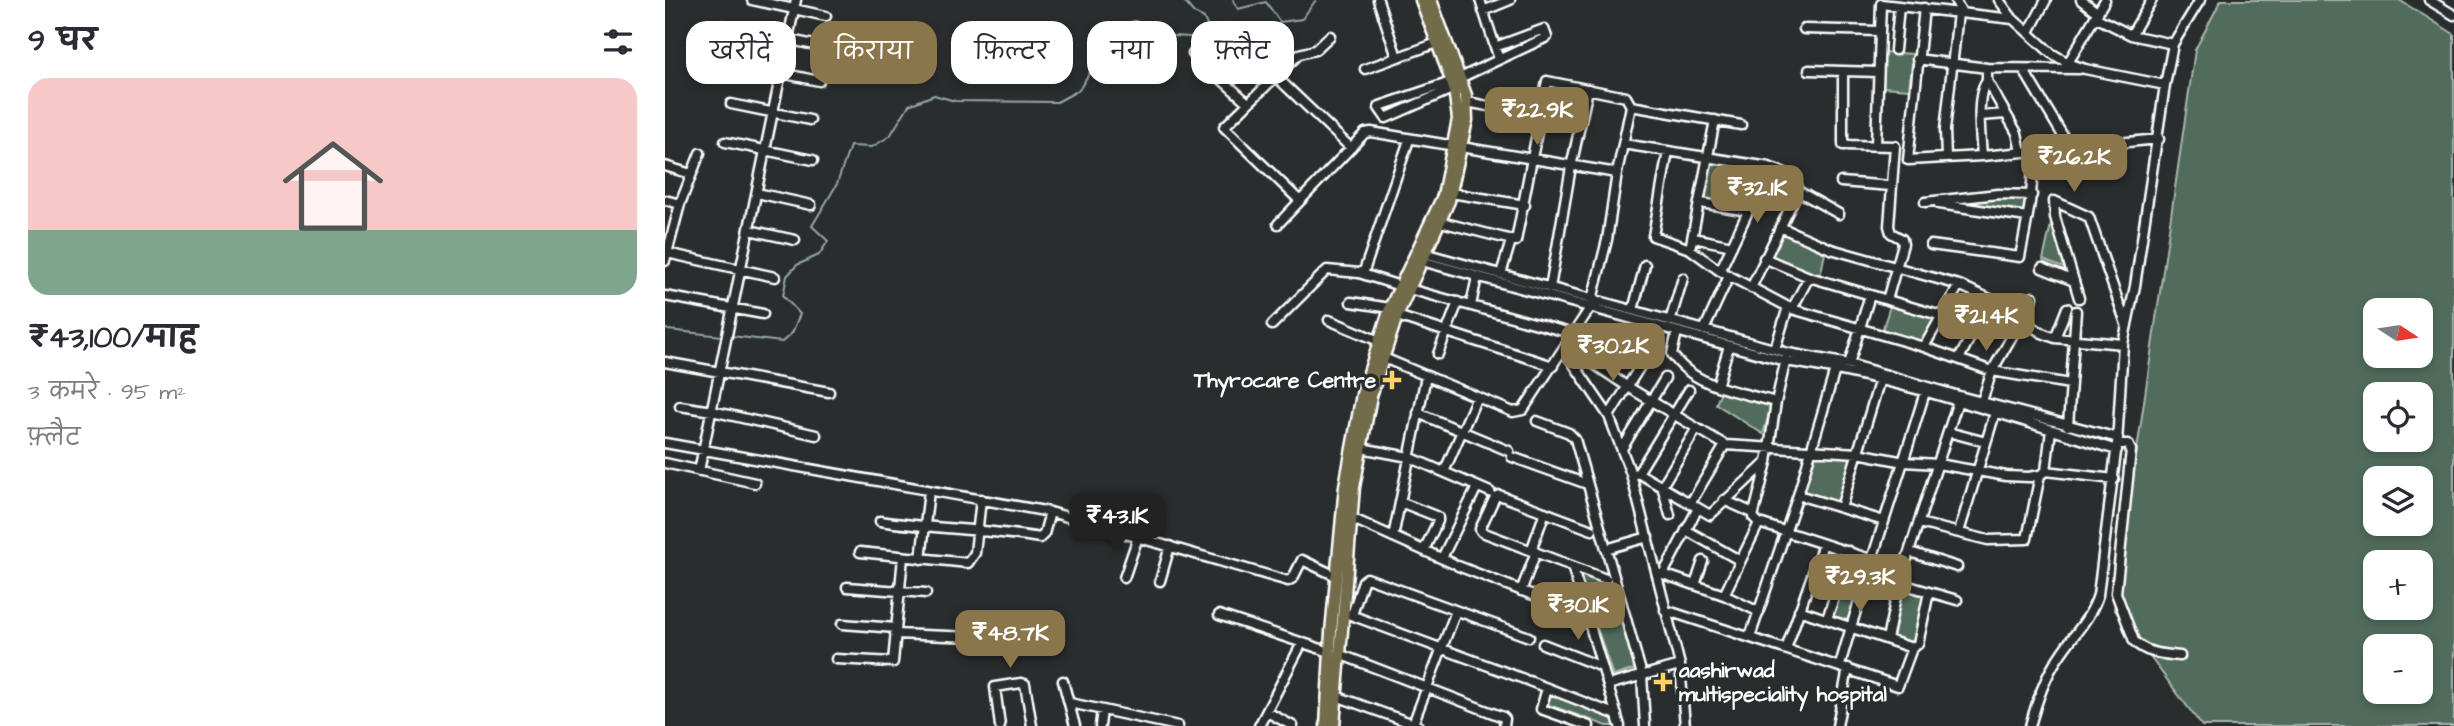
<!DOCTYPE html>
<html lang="hi">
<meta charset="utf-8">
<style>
:root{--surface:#fff;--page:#f7f7f7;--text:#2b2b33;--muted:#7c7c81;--line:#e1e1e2;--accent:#8a764a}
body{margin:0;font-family:"Architects Daughter","Playpen Sans Deva",sans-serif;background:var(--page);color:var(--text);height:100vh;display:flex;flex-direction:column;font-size:26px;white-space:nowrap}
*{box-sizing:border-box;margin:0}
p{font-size:23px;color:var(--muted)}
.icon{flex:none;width:38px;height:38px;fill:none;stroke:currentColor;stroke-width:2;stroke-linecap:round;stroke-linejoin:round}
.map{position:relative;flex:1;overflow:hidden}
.sheet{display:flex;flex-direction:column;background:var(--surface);width:665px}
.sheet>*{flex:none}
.guide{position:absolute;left:21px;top:21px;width:665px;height:63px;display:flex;gap:14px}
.needle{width:46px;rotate:102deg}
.buttons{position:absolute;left:1698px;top:298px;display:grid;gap:14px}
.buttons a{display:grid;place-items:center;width:70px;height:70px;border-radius:14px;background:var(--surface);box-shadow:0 4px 10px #0003;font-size:35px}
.price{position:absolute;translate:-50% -60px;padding:0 16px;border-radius:14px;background:var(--accent);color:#fff;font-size:23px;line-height:46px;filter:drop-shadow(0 2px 4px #0008)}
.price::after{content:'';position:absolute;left:50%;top:42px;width:21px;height:16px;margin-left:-10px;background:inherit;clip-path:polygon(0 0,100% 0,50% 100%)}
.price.on{background:#222;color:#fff}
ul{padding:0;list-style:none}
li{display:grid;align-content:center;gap:14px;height:371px;padding:0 28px}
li+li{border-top:2px solid var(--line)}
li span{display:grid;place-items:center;height:217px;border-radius:21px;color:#555}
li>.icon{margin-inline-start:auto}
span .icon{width:126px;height:126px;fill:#fffc;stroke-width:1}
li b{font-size:30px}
h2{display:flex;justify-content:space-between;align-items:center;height:84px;padding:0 28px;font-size:30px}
.tag{padding:0 24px;border-radius:21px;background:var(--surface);box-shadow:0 4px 10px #0003;font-size:24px;line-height:63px}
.tag.on{background:var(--accent);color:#fff}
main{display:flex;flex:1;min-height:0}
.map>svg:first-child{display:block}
.green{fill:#516c5c;stroke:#a8b6ae;stroke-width:2;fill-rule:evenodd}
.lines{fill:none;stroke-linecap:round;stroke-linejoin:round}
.stream{stroke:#95a6aa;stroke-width:2}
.minor-casing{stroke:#fff;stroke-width:13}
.major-casing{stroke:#fff;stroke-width:15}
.minor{stroke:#2a2d2e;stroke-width:8}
.major{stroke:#726c4b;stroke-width:10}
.poi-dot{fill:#ffd166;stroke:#2a2d2e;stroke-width:2.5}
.labels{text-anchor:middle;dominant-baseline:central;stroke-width:7;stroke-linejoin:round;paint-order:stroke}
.poi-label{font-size:21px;font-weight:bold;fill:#fff;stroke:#2a2d2e;text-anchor:end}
</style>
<main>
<section class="sheet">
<h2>9 घर<svg class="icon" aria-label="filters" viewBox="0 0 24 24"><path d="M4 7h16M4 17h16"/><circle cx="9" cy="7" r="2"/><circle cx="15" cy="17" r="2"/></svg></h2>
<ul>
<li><span style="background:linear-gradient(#f6c9c9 70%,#7fa58c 0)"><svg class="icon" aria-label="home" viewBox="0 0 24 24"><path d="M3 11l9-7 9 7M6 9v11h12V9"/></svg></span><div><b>₹43,100/माह</b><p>3 कमरे · 95 m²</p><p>फ़्लैट</p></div></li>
</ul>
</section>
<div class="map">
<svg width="1789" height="726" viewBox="0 0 1789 726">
<rect width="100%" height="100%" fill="#2a2d2e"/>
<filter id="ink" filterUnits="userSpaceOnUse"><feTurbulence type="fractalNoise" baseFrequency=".0143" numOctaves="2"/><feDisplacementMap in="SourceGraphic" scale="14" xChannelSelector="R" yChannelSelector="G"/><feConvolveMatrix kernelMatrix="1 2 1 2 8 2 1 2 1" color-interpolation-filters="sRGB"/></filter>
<g filter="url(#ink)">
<path class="green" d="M1556,0H1734L1789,34V726H1537L1449,609L1530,50ZM1710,310H1755V355H1710ZM1710,394H1755V439H1710ZM1710,478H1755V523H1710ZM1710,562H1755V607H1710ZM1710,646H1755V691H1710Z
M1219,52L1248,54L1244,89L1218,87Z
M1045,162L1099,171L1083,205L1039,199Z
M1362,197L1359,214L1302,206V200Z
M1386,224L1388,225L1401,269L1378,260Z
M1117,232L1160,253L1155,277L1105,257Z
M1225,306L1271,319L1259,343L1217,331Z
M1056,391L1107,404L1098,434L1051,404Z
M1150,452L1188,456L1173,503L1138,492Z
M1185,557L1201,562L1183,621L1168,616Z
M916,572L945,583L970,669L948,676L914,573Z
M1236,588L1261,596L1249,644L1225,637Z
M885,688L949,710L954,726H942L879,703Z"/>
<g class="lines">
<path class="stream" d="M568,0L573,9L601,2L615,22L637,19L651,0
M0,328L3,330L57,336
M66,336L117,342L127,333L135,314L118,296L122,276L132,265L154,255L163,241L147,226L172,184L185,146L207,147L225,136L244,105L269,95L290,101L392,102L414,90L427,69L432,42L441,29L470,21L508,36L525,37L545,33L539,18L529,13L518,0"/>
<defs>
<path id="minor" d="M87,0L161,16
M713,0L732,57
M815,0L834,59
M1290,0L1297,13
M1334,0L1348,19L1386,53L1403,63L1420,69L1500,85
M1416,0L1433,13
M1764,0L1789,15
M1259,8L1243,160L1317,156L1494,139
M818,11L845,0
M1430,17L1466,35L1508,44
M59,26L159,47
M1139,29L1214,31
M562,30L686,148
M1364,32L1381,0
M1466,35L1487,0
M1230,50L1234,6
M528,54L583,103
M1252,59L1322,68L1414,69
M63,62L154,81
M1403,63L1440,0
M1322,68V81L1352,133L1356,152
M700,69L772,43
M1358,69L1404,146
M1144,70L1213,72
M1178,71V145L1230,146L1224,226L1226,233L1237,239L1238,244L1222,300
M795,78L882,37L879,29L830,47
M786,82L715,106L714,108L721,118L789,88
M802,102L875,116
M66,104L145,120
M1315,116L1341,114
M60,142L148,160
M958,144L1104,167L1128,176L1133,191L1174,214
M1211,145L1216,4L1348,19
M1003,151L988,236L1025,249L1055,271L1127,309L1259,347L1327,371L1405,384
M1317,156C1316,138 1310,95 1322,81
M1281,158L1280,130L1293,13
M0,166L26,174
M1176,182L1226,186
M92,193L146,205
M786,193L860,205
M0,200L15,204
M635,201L559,127L634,54L650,50L665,36
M1260,202L1333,194L1367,195
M1036,203L1083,211
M1274,204L1362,217
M776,222L851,241L882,81L961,97L966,106L1076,125
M613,224L700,133L706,132L952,173
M1115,227L1166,249L1294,285L1325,299L1377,333L1390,338L1458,344
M84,230L130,240
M1029,238L1067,246
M1266,245L1355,257C1362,220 1370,188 1367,151
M1025,249L1050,120
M755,252L1123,353L1184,364L1294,396L1453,438
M2,253L110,277
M1099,258L1144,277L1277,316
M753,260L1120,361C1233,377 1342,417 1452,450
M0,261L15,204L35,153
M1377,268L1409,281
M1055,271L1104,167
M694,273L735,286
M836,274L846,241
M885,288L906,167L923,89
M1086,288L1133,191
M744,289L909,334
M0,296L98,314
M1414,298L1390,217L1389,201L1424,217L1461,324
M686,302L725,308
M806,305L812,277
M1127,309L1144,277
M968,310L980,265
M732,316L888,366
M1355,318L1368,297
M664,320L714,341
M1005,321L1018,278
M607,325L662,270L694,273L699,271L744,140
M1039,330L1064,276
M1012,332L1007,354C1028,387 1076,392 1111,402
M1390,338L1402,308
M902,346L963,387L1060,445L1193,453L1239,462L1273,464L1341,476L1364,477L1375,475L1381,471
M1259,347L1294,285
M1110,349L1123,307
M899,350L944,416L966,474L1015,665L1020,726
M773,354L793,302
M714,356L848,412L858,410L925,308L942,240L952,173L966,106
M1121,359L1111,402L1102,462L1088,517L1094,523L1205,559
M1294,359L1325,299
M0,362L164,392
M1184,364L1205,295
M941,372L954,352
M1052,386L1064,346
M1317,401L1327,371L1357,319
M15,406L47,411L151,435
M753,413L844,451
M944,416L976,365
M872,421L904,433L910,439L977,675L980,726
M1403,426L1411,311
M1386,430L1381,471L1449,479
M1283,432L1321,442
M0,443L385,512L623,581L628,578L637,560L671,576
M1452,444H1463L1466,450L1451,593L1469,641C1481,654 1499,654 1515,656
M696,448L744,457L825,492
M957,449L1000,378
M847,457L922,484
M0,463L90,483
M34,471L131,0
M779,472L812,397
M973,473L1045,515L1102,462
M968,474L973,473L1024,390
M1133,495L1219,521
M1059,500L1088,513
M735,502L773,517V521L759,550
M1025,504L1060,445
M1176,508L1215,379
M1005,515L997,486L1032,428
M686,518L787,563
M215,521C268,529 322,529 375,538L379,534L385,512
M1254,523L1323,540L1362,539L1375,475
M927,530L834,495L830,497L815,529L817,532L941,579
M1021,530L1074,560
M1294,532L1330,413
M728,537L761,376
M941,549L983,537
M866,551L880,512
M195,552L303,563L310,553L316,499
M1245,552L1292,567
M777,558L812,487
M256,559L264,491
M793,566L922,616
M907,566L955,726
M995,574H998L1033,508
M998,574L1059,595L1094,523
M459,578L473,537
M495,581L505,546
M1030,585L1038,561
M182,587L261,593
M856,591L871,552
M1264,592L1292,600
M1059,595L1094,612
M1000,610L1233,686L1247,648L1253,644L1264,592L1234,583
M1134,610L1247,648
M683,614L859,679
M554,615L665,652
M687,615L698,581L702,578L864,637
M1162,619L1184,551
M177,624L231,628
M230,634L335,638L367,635
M1085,637L1133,495L1172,363
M1222,639L1234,583L1293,401
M878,644L937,667
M1121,649L1158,544
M674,654L838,717L840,719L839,726
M171,659L228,662L238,557
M1175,665C1201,573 1232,484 1260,392
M398,681L410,726
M864,681L952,715
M943,685L1015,665
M882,688L876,709L924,726
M671,696L754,726
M405,703L513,726
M602,712L628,726
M748,724L791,611
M335,726L330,687L356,683L360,684L367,726
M435,726L437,710
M594,726L637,643
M1172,726L1183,668
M1365,726C1372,701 1380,676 1395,655C1408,635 1426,618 1433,595L1452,444L1458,344L1470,286L1500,85L1508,44L1535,0"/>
<path id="major" d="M661,726L666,632L680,486L697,394L725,308L778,196L793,119L789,88L756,0
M669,726L689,487L706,396L732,316L784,201L802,120L801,95L766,0"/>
</defs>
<use href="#minor" class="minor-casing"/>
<use href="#major" class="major-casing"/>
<use href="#minor" class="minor"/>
<use href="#major" class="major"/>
</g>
</g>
<g class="poi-dot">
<path d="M723.5 369.5h7v7h7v7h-7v7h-7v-7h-7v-7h7z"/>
<path d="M994.5 671.5h7v7h7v7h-7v7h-7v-7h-7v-7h7z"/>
</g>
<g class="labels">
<g class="poi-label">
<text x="711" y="380">Thyrocare Centre</text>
<text x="1014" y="670" text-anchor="start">aashirwad<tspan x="1014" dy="24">multispeciality hospital</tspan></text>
</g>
</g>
</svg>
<div class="buttons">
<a><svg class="needle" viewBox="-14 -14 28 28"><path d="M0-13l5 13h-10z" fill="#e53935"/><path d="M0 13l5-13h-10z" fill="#7c7c81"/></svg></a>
<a><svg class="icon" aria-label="locate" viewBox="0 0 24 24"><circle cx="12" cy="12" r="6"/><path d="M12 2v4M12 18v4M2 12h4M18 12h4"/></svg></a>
<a><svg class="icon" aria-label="layers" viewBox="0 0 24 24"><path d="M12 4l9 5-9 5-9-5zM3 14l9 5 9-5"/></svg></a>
<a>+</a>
<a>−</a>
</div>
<b class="price" style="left:872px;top:147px">₹22.9K</b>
<b class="price" style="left:1409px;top:194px">₹26.2K</b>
<b class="price" style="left:1092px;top:225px">₹32.1K</b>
<b class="price" style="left:1321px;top:353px">₹21.4K</b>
<b class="price" style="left:948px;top:383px">₹30.2K</b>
<b class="price on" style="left:452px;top:553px">₹43.1K</b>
<b class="price" style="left:1195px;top:614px">₹29.3K</b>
<b class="price" style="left:913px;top:642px">₹30.1K</b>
<b class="price" style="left:345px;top:670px">₹48.7K</b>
<div class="guide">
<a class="tag">खरीदें</a>
<a class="tag on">किराया</a>
<a class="tag">फ़िल्टर</a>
<a class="tag">नया</a>
<a class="tag">फ़्लैट</a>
</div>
</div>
</main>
